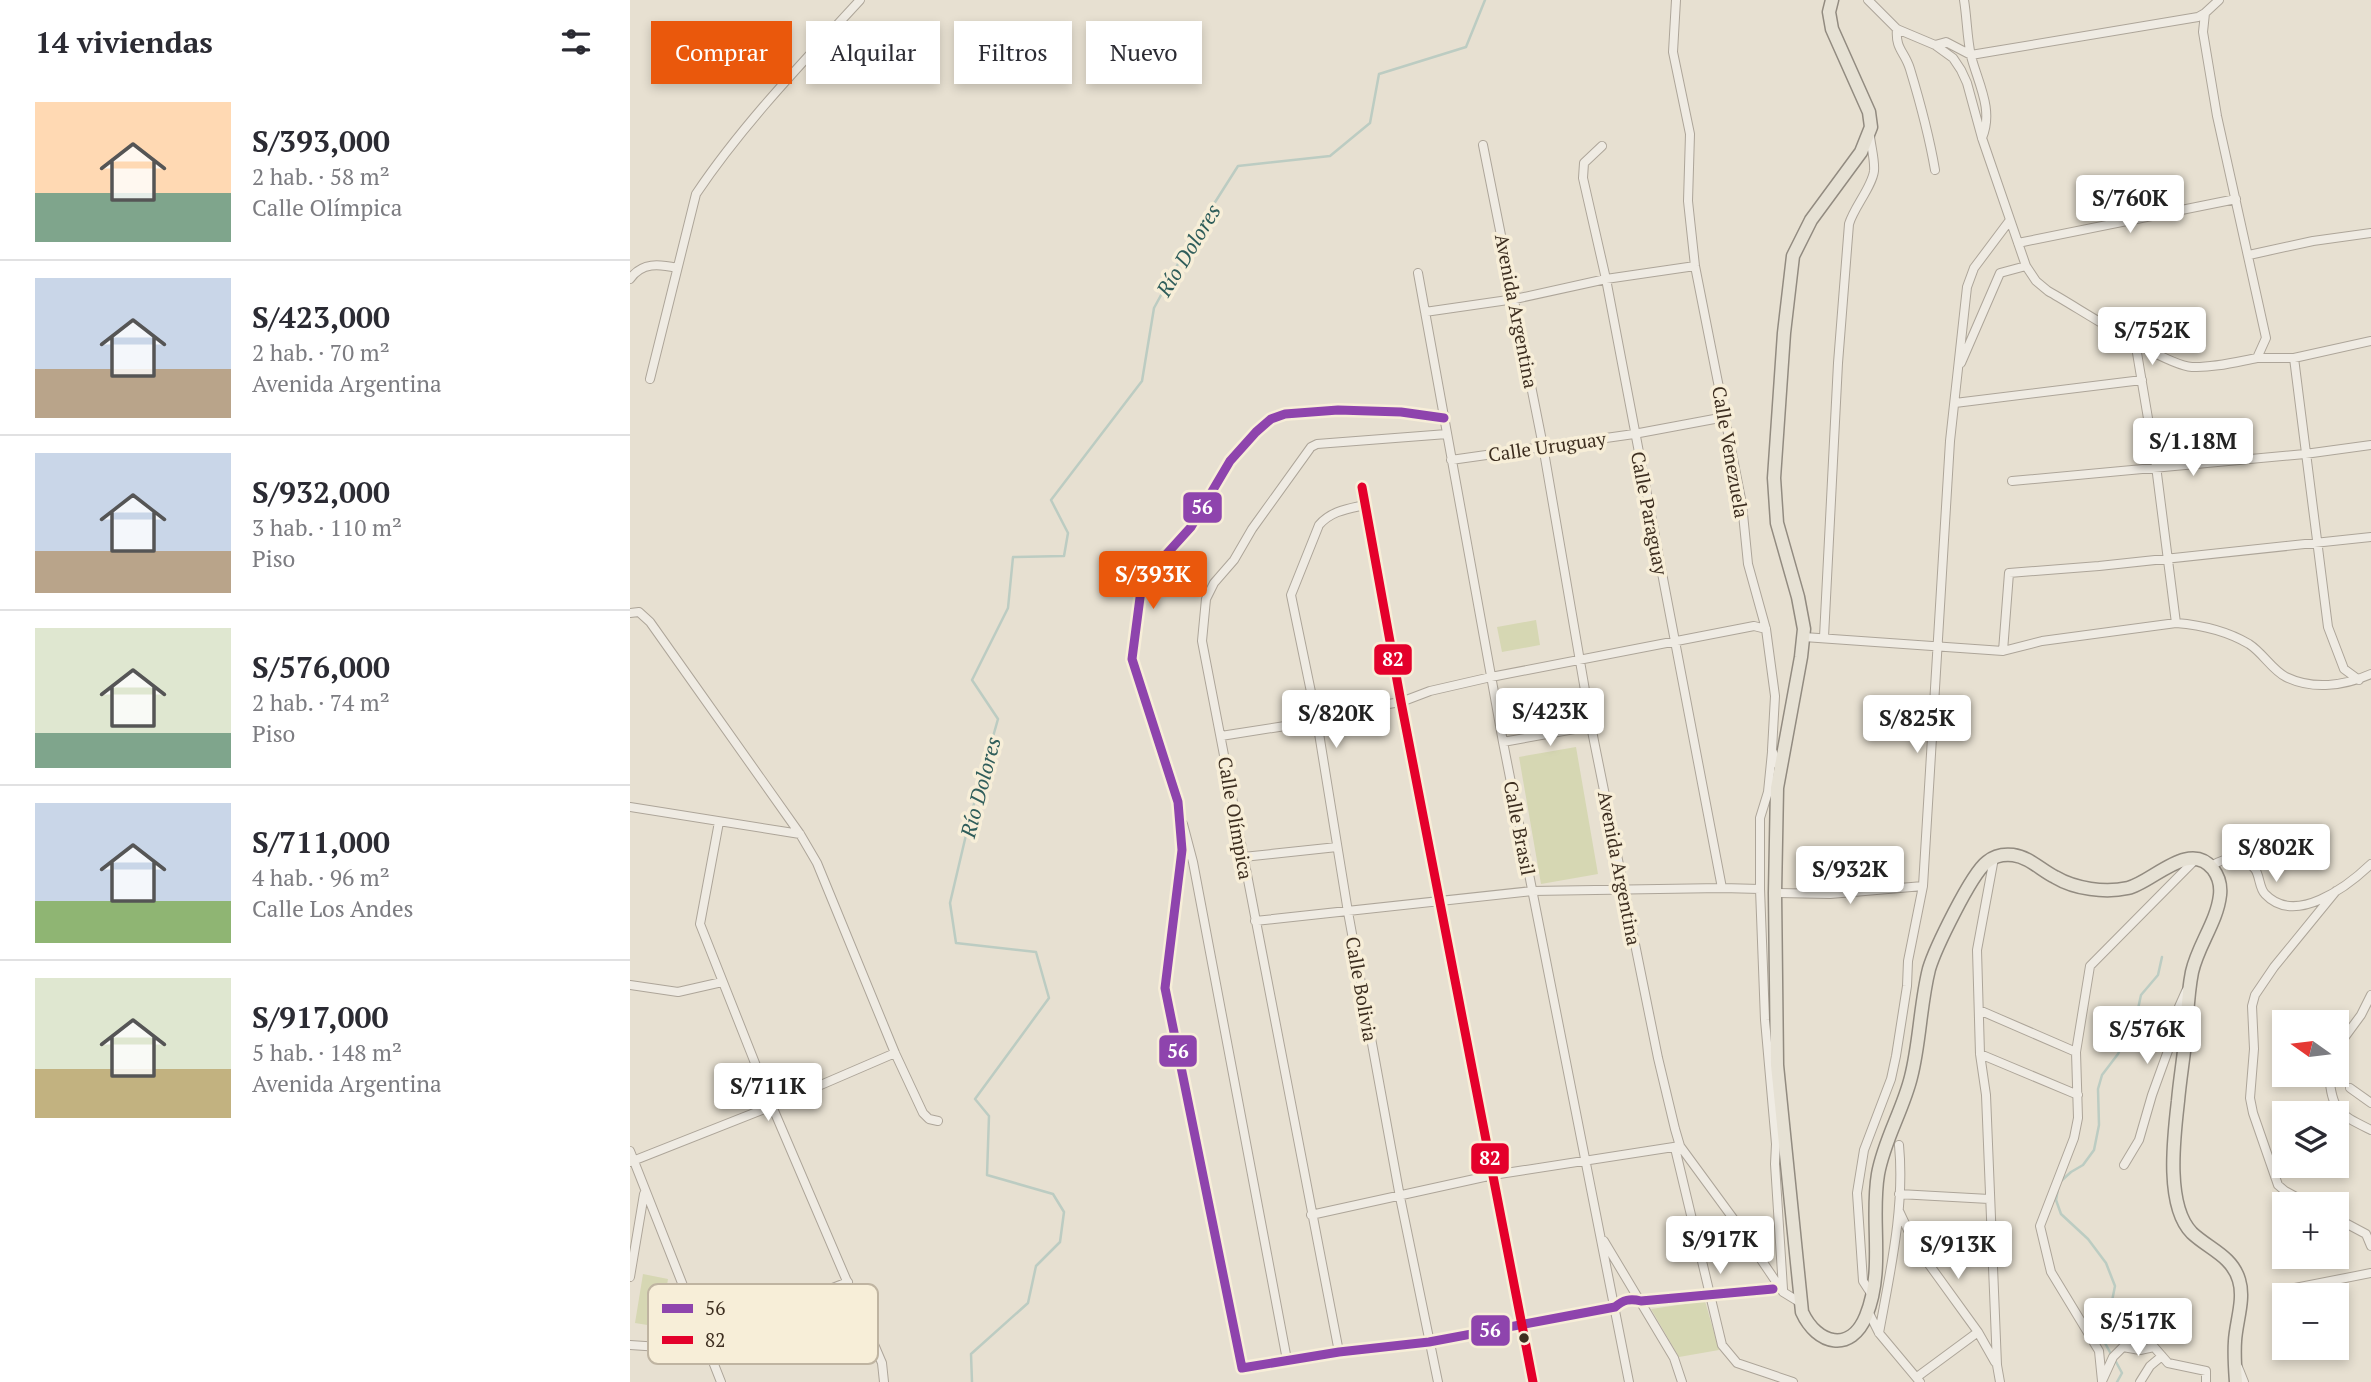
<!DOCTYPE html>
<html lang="es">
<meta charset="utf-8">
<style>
:root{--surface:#fff;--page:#f2f2f3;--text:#2b2b33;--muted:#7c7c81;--line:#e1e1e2;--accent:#ea580c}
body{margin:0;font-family:"PT Serif",serif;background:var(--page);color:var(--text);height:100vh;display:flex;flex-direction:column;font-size:26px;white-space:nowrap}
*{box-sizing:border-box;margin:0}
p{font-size:23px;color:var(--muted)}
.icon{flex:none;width:38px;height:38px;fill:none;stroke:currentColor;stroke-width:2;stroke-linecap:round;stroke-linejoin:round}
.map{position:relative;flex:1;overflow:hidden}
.drawer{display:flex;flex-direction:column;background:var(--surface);width:630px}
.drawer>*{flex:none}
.banner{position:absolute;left:21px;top:21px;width:665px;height:63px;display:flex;gap:14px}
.needle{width:46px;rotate:284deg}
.controls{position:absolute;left:1642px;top:1010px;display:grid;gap:14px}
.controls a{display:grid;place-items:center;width:77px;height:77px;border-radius:0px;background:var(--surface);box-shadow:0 4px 10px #0003;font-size:35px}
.price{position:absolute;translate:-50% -60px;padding:0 16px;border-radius:7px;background:#fff;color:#222;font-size:23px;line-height:46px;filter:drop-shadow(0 2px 4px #0008)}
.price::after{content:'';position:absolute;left:50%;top:42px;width:21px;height:16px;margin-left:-10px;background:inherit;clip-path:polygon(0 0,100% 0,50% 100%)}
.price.selected{background:var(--accent);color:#fff}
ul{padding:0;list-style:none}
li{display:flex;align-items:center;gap:21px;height:175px;padding:0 35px}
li+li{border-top:2px solid var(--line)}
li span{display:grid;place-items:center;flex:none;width:196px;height:140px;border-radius:0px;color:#555}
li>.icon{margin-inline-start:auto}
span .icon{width:84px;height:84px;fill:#fffc;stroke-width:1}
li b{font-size:30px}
h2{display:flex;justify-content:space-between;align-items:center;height:84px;padding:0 35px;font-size:30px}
.tag{padding:0 24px;border-radius:0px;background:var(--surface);box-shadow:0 4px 10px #0003;font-size:24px;line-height:63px}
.tag.selected{background:var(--accent);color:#fff}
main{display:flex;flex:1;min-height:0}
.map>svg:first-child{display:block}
.green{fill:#d6d7b3}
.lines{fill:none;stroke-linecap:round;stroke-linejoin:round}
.stream{stroke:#bcccc2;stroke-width:2.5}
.minor-casing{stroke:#ada599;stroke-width:10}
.primary-casing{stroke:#928b80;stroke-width:15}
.minor{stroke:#efebe3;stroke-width:8}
.primary{stroke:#e6e1d4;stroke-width:12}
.bus-1-casing{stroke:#f7eed8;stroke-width:14}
.bus-2-casing{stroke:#f7eed8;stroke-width:14}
.bus-1{stroke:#8e44ad;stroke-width:9}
.bus-2{stroke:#e4002b;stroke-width:9}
.bus-dot{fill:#3d2e20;stroke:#f7eed8;stroke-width:2.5}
.labels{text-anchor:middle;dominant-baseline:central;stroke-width:7;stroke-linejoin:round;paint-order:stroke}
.street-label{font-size:19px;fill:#3d2e20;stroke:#f7eed8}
.water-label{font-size:21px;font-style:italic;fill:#2f5d5a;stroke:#f7eed8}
.key{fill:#f7eed8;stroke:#bfb4a1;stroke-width:2}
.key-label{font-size:19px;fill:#3d2e20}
.line-badge{stroke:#f7eed8;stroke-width:2.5}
.badge-label{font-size:19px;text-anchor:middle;font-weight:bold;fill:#fff}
</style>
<main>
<section class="drawer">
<h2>14 viviendas<svg class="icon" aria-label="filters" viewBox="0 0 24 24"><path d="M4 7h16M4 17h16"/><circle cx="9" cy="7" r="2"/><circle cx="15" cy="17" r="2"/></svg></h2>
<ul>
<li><span style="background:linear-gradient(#ffd9b3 65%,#7fa58c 0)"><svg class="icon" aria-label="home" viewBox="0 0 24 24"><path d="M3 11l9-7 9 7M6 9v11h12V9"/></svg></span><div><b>S/393,000</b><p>2 hab. · 58 m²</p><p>Calle Olímpica</p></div></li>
<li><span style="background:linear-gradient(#c9d6e8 65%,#b9a48a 0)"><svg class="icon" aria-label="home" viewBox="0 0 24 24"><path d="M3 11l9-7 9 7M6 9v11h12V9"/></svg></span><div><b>S/423,000</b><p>2 hab. · 70 m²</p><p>Avenida Argentina</p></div></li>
<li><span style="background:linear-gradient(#c9d6e8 70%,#b9a48a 0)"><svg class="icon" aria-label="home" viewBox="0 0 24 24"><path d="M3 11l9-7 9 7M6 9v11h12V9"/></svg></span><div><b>S/932,000</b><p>3 hab. · 110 m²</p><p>Piso</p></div></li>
<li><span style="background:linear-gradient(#dfe7d0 75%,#7fa58c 0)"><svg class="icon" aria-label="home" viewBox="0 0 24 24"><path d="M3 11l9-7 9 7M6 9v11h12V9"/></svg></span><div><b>S/576,000</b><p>2 hab. · 74 m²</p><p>Piso</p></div></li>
<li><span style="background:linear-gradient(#c9d6e8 70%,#8fb573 0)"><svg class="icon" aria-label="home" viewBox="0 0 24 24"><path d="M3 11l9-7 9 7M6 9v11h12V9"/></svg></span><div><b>S/711,000</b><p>4 hab. · 96 m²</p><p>Calle Los Andes</p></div></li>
<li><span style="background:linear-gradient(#dfe7d0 65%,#c2b280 0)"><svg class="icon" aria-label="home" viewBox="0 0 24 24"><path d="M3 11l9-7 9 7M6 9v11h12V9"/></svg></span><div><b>S/917,000</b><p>5 hab. · 148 m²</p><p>Avenida Argentina</p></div></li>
</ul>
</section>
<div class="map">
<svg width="1741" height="1382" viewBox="0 0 1741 1382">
<rect width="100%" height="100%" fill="#e7e0d1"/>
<path class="green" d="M906,620L910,645L872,652L867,627Z
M946,747L968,874L911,884L889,757Z
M13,1274L38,1279L30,1327L5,1323Z
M1075,1301L1089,1350L1049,1357L1021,1309Z"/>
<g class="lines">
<path class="stream" d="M1430,1182L1441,1172L1453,1165L1464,1150L1469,1125L1468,1089L1472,1075L1488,1054L1506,1018L1511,995L1528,975L1532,957
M1428,1189L1426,1200L1431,1214L1458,1239L1476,1263L1485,1286L1482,1301L1471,1314L1470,1334L1481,1354
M1485,1360L1492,1373L1487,1382
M342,1382L341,1354L398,1303L406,1266L430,1242L434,1212L423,1194L357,1175L359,1116L345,1099L419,998L406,952L326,943L320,903L340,818L368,719L342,680L378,608L383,557L434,556L438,533L421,500L512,381L524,308L561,240L608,166L700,156L740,123L749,74L836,47L855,0"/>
<defs>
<path id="minor" d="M1046,0L1043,52L1060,134L1058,201L1065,266L1112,504L1118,564L1136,629L1145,696L1142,750L1149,767
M1238,0L1267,29L1305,45L1323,58L1331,70L1337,83L1352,138L1396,266L1406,281L1418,291C1447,307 1534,365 1562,367C1583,368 1606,362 1627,358L1636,338L1587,116L1573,32L1575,13L1589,0
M1334,0C1337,18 1337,38 1341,56C1348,83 1364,110 1352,138
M1267,29C1265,49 1275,52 1280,69C1290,102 1299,135 1305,170
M1305,45L1316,42L1341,55L1568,17L1575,13
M853,145L913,446L962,731L1028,1058L1045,1129L1050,1146L1105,1221L1153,1292L1171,1303
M972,146L954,163L953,178L976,279L1092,888
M1388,243L1606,199
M1619,255L1683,241L1741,233
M788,273L873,742L999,1382
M0,279C12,262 29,264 47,268
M795,312L885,299L976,279L1065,266
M1505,341L1526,466L1546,623
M1627,358H1664L1741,341
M1664,358L1698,627L1714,669L1729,680
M1331,363L1370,273L1396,266
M20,379L66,194C113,124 173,62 230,0
M1325,403L1512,380
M814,418L771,412L708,410L655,414L641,419L626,432L600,461L561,527L532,559L511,590L502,659L548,802L552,850L535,988L612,1368L709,1352L799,1342L985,1307C993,1300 1000,1298 1011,1301L1143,1289
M821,460L1004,434L1095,417
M1382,481L1675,454L1741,445
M732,487L771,702L903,1382
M735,505C717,509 701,511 689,525L661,595L687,721L718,912L770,1197L808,1382
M0,613L9,612L20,622L170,834L187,863L265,1053L293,1113L299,1119L308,1121
M1174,637L1373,651L1412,641L1546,623C1571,625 1597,631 1619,644C1633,653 1642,670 1656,677C1683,690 1714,686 1741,674
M1194,637L1208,363L1219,224C1224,207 1242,187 1244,171C1245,160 1241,147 1240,136
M1373,651L1379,573L1469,566L1741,537
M591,736L687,721L721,710L771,702L800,691L861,677L1124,626L1136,629
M873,742L961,726
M1142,752L1138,792L1130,818V889L1135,1020L1146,1144L1145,1164L1153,1289
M0,807L170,834
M89,822L70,924L142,1106L252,1363L254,1382
M553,824L563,862L657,1360
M613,857L707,847
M1364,858L1347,950L1350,1054L1356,1095L1367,1365L1370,1382
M1581,866C1596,857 1612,853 1625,869C1630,876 1629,888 1635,894C1665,926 1717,887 1741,864
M1145,893L1200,894L1293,886
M625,921L902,891L1092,888L1130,889
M0,985L48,992L92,982
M1349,1010L1446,1052
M1706,1049L1731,1015L1741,995
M1350,1054L1448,1095
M1699,1074C1702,1112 1709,1114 1741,1130
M1720,1088L1741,1103
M1045,1148L1092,1345L1107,1363L1163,1382
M0,1151L91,1382
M0,1162L142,1106L265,1053
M1494,1165L1509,1140L1522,1095L1539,1048L1544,1018L1556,991
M1269,1194L1359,1199
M1679,1204L1655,1191L1648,1185L1623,1113L1620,1098L1624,1049L1622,1006L1625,995L1644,967L1706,891
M1269,1211L1285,1245L1348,1332L1365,1362
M681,1215L863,1175L1050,1146
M1706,1218L1736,1234L1741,1246
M974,1241L1044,1358L1052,1382
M0,1277L14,1194
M1665,1288L1741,1273
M1242,1295L1233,1281L1227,1193L1234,1150L1261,1079L1266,1056L1277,986L1278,961L1293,886L1320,441L1337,287L1344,268L1380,220
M1238,1311L1249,1333L1290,1382
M1249,1333C1260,1272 1275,1207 1269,1145
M0,1345L30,1347L74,1338L218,1282
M709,1352L572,641L576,599L584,583L604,560L622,529L681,447L687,444L817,434
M1608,1367L1614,1382
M1287,1377L1348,1332
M1473,1379L1483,1357L1493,1347L1510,1350L1524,1347L1538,1363L1576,1371V1382
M1472,1381L1469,1351L1421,1272L1410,1226L1444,1138L1448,1118L1446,1052L1460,966L1565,860
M1510,1382L1520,1366L1532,1356"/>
<path id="primary" d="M1202,0L1199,12L1202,29L1239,112L1241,127L1231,152L1181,220L1163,256L1154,333L1144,478L1147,523L1168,597L1174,629L1171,657L1147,788L1145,893L1147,1065L1172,1312C1187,1345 1221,1353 1236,1316C1255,1269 1240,1221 1248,1174C1254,1140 1273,1110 1281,1077C1290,1042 1290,1005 1299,969C1305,949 1341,874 1357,862C1364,856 1374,854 1383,855C1399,857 1411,870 1425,877C1445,889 1475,893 1498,888C1522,883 1559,839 1583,869C1589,877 1591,886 1590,895C1587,922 1568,945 1562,972C1558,992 1557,1013 1556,1033C1554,1056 1550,1078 1548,1101C1544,1136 1535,1206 1562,1233C1579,1249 1602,1256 1609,1280C1615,1299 1606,1322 1605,1341C1604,1355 1605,1368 1606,1382"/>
</defs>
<use href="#minor" class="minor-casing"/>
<use href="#primary" class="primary-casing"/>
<use href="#minor" class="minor"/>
<use href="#primary" class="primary"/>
<defs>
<path id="bus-1" d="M814,418L771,412L708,410L655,414L641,419L626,432L600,461L561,527L532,559L511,590L502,659L548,802L552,850L535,988L612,1368L709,1352L799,1342L985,1307C993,1300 1000,1298 1011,1301L1143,1289"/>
<path id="bus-2" d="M732,487L771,702L903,1382"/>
</defs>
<use href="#bus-1" class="bus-1-casing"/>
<use href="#bus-2" class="bus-2-casing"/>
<use href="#bus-1" class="bus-1"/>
<use href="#bus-2" class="bus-2"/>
</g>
<circle class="bus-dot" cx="894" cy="1338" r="6"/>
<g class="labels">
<g class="street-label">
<text transform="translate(887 311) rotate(79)">Avenida Argentina</text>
<text transform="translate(917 446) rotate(-8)">Calle Uruguay</text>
<text transform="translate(1101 452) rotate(80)">Calle Venezuela</text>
<text transform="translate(1020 513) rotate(79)">Calle Paraguay</text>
<text transform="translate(606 818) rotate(80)">Calle Olímpica</text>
<text transform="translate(890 828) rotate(79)">Calle Brasil</text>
<text transform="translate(990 868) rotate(79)">Avenida Argentina</text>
<text transform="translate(732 989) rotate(80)">Calle Bolivia</text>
</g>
<g class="water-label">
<text transform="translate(558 250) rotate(-59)">Río Dolores</text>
<text transform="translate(350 787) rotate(-75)">Río Dolores</text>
</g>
</g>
<rect x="18" y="1284" width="230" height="80" rx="10" class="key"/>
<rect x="32" y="1304" width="31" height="9" fill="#8e44ad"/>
<rect x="32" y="1336" width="31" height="8" fill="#e4002b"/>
<g class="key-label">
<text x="75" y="1315">56</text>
<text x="75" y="1347">82</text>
</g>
<g class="line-badge">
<rect x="552" y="491" width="41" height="33" rx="7" fill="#8e44ad"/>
<rect x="743" y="643" width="40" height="33" rx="7" fill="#e4002b"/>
<rect x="528" y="1034" width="40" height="34" rx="7" fill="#8e44ad"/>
<rect x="840" y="1142" width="40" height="33" rx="7" fill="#e4002b"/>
<rect x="840" y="1314" width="41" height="33" rx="7" fill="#8e44ad"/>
</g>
<g class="badge-label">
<text x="572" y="514">56</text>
<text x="763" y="666">82</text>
<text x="548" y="1058">56</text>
<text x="860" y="1165">82</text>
<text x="860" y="1337">56</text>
</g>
</svg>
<div class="controls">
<a><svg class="needle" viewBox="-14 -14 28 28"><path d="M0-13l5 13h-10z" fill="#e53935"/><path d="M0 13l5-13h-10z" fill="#7c7c81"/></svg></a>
<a><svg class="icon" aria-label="layers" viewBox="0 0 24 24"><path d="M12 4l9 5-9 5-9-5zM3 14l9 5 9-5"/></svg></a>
<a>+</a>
<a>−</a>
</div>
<b class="price" style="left:1500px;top:235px">S/760K</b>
<b class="price" style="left:1522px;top:367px">S/752K</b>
<b class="price" style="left:1563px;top:478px">S/1.18M</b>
<b class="price selected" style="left:523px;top:611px">S/393K</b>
<b class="price" style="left:920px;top:748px">S/423K</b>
<b class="price" style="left:706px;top:750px">S/820K</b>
<b class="price" style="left:1287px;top:755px">S/825K</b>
<b class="price" style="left:1646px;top:884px">S/802K</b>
<b class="price" style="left:1220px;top:906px">S/932K</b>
<b class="price" style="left:1517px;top:1066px">S/576K</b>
<b class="price" style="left:138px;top:1123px">S/711K</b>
<b class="price" style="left:1090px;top:1276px">S/917K</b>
<b class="price" style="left:1328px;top:1281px">S/913K</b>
<b class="price" style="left:1508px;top:1358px">S/517K</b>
<div class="banner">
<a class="tag selected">Comprar</a>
<a class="tag">Alquilar</a>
<a class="tag">Filtros</a>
<a class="tag">Nuevo</a>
</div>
</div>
</main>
